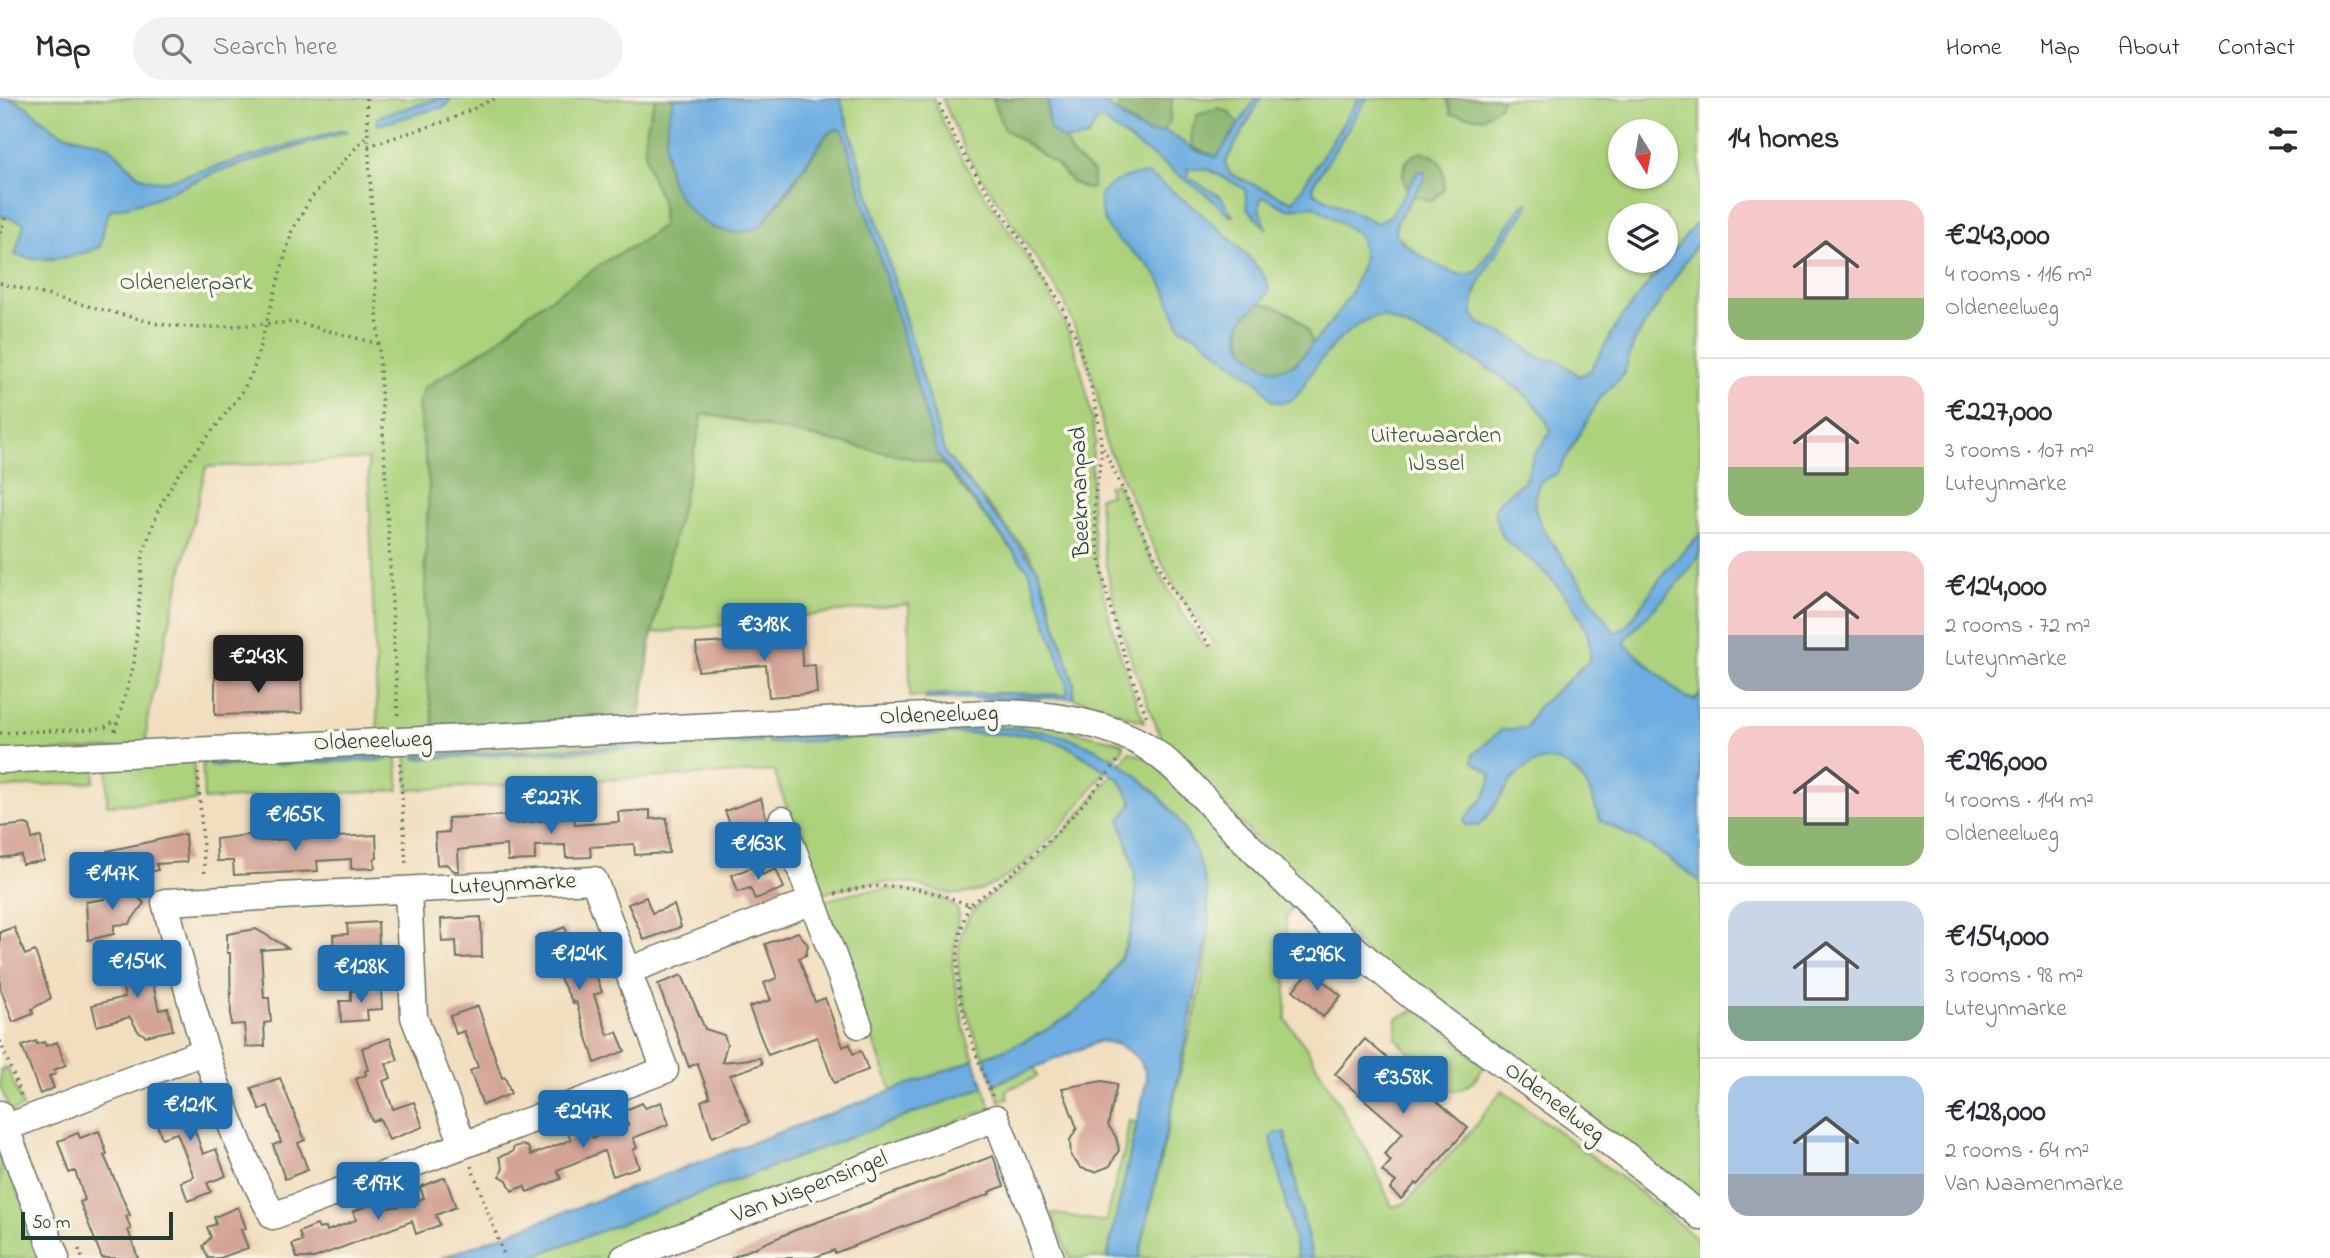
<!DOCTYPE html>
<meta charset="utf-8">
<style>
:root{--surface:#fff;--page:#f2f2f3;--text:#2b2b33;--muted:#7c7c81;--line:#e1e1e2;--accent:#1f6fb2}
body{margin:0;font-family:"Indie Flower",sans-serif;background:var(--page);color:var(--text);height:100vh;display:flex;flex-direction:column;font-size:26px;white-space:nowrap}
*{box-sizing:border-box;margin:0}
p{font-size:23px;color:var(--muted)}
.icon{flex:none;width:38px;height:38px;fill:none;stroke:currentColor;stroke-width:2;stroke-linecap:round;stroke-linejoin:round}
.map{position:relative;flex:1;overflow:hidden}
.side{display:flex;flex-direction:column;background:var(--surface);width:630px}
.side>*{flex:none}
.needle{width:46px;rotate:169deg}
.controls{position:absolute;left:1608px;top:21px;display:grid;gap:14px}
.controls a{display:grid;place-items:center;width:70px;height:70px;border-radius:50%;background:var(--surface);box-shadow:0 2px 5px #0004;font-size:35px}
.scale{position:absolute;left:21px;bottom:18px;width:152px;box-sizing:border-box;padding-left:7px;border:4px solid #1f3d34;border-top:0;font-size:19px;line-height:24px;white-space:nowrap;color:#1f3d34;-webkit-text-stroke:5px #fbf7ec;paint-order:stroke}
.price{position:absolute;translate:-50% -60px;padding:0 16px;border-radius:7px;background:var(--accent);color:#fff;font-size:23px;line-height:46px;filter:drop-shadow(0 2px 4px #0008)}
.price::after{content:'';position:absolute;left:50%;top:42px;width:21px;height:16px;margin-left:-10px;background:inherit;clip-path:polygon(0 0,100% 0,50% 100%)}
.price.active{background:#222;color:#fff}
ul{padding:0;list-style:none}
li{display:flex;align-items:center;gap:21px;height:175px;padding:0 28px}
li+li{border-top:2px solid var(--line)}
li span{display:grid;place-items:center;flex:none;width:196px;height:140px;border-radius:21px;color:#555}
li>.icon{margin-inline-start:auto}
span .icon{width:84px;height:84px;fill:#fffc;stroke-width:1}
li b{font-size:30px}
h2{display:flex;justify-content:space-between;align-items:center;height:84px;padding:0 28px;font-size:30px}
header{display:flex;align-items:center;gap:42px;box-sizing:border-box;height:98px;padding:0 35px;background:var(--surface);border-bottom:2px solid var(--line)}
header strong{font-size:33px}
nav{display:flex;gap:38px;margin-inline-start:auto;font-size:24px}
.search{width:490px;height:63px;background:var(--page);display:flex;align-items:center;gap:18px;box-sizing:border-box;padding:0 24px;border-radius:38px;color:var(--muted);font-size:26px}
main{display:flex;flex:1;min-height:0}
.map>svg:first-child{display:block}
.green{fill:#acd27c;stroke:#668858;stroke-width:2;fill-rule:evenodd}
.forest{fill:#89b46c;stroke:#547850;stroke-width:2}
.water{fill:#6dade1;stroke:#46758a;stroke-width:2}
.building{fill:#d3a395}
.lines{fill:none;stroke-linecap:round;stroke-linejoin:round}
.minor-casing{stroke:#687564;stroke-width:29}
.path{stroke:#687564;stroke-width:3.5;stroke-dasharray:2 5;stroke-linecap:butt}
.minor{stroke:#fff;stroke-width:26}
.labels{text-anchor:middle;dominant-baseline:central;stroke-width:7;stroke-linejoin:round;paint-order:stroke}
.park-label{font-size:24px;fill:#3b5b42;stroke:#fbf7ec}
.street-label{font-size:24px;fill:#1f3d34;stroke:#fbf7ec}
</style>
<header>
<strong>Map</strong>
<div class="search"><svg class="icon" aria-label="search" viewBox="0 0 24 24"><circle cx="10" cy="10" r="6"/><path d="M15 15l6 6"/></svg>Search here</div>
<nav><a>Home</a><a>Map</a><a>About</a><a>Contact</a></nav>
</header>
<main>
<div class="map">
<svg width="1700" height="1160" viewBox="0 0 1700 1160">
<rect width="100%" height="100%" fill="#fbf7ec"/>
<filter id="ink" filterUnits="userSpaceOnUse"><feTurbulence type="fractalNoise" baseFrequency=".0143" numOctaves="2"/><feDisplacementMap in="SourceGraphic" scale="14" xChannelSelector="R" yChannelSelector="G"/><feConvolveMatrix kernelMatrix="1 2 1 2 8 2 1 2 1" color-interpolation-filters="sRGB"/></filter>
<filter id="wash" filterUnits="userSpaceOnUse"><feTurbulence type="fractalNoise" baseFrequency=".00686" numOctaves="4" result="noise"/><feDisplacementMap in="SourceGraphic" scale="28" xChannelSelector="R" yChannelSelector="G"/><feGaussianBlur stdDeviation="1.57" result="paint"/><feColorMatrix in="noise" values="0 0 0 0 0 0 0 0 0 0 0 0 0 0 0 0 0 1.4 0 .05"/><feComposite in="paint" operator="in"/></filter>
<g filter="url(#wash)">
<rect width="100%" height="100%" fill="#f1debe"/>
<path class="green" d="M0,0H933C962,80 1014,130 1053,202C1078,246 1088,296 1096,346L1093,349C1084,450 1109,531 1144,624L1073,600L1074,585L1043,484L1030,457L945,356L847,21L827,36L780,105L752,133L639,145L609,161L526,217L496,244L424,290L418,306L429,387L425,472L427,584L435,635L378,637L368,361L206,369L147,623L146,649L0,656Z
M942,0H993L996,14L994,0H1700V1109L1404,893L1168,650C1156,632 1150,612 1142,591C1118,529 1101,466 1099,399L1110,397L1108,388L1117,385C1140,445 1169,498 1206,551L1214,545L1179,496L1155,452L1105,343L1097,295L1083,249L1063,201L967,57ZM1620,33H1666V79H1620ZM1620,117H1666V163H1620Z
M703,315L943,367L1029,473L1067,585V597L1004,595L910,599L909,506L652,535Z
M1018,620L1123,645V651L1114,662L1067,640L1022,631L769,640L768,644L771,645L961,635H1024L1042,638L1067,648L1106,673C1072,715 1016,796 956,796C942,796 927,789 914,786C881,781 850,788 818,797L774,673L408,692L406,649ZM759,641L416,661L415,659L417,657Z
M396,649L399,692L204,702L202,658ZM385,658V662L211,668V665Z
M1129,654L1152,662L1296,804L1286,819V922L1307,951L1371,1061L1392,1109L1405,1105L1472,1032L1502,992L1635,1090L1700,1143V1160H1312L1285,1035L1271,1039L1298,1160H1139C1152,1101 1165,1042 1178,984C1193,917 1225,832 1199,765C1183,723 1151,697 1120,667Z
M193,658L196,703L107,707L108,662Z
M0,668H95L94,684L0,690Z
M1112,677C1122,682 1132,694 1133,705L1120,722C1126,742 1134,762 1135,784C1139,848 1100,907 1044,936C1025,946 1004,952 984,959C965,917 939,846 979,807C996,790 1019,778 1037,761C1065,735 1088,706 1112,677Z
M895,790C915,793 949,794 959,815L952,867L964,931L974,962L892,993L821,804L855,794Z
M1419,911L1484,968C1476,984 1458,1000 1441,989L1427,960L1409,954L1396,941L1397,920Z
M7,969L23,1009L10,1014L0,988V972Z
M1034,969L1037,979L1006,992L1008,1001L1000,1003L994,987Z
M984,989L991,1010L604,1160H529Z
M1129,1023L1137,1024L1107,1160H1070L1051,1115L1105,1124L1125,1050Z
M0,1047L43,1160H0Z"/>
<path class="forest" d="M656,0H674C656,56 667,93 712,130L780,105L827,36L836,31L843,33L943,367L703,315L652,535L640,619L435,635L427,584L425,472L429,387L418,306L424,290L496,244L526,217L609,161L639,145L662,128C665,91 651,91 646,60C642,41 649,17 656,0Z
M993,0H1048L1047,21L1065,42L1071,56L1093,74V90L1086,91L1073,85L1057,67L1003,30Z
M1120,0H1172L1170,23L1162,35H1148L1118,15Z
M1447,0H1502L1500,7L1483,20L1451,16Z
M1219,10L1229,14L1239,26L1217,59L1192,49L1191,36L1197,17Z
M1423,54C1443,58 1445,73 1444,91L1431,103L1413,98L1425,80L1418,74L1407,91C1399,74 1403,58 1423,54Z
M1261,205C1287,210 1306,221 1313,247C1303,258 1293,271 1277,272C1253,274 1232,241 1244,220C1247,214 1256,209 1261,205Z"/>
<path class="water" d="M0,0C28,0 36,22 60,34C75,42 100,40 112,51C134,70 132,83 166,83L342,32L348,33L217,74L153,101L111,112L106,120L100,149C72,161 43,165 15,157L24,125L0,117Z
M442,0L450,1L447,8L378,27L377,20L382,17Z
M674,0H840L945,356L1038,471L1074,585L1073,600L925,601L927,597L1004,595L1067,597V585L1029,473L937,356L843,33L836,31L827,36L762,127C723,149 679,116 669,75C663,50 666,24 674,0Z
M1048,0H1099L1132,27L1148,35L1167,34L1197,53L1217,59L1256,0H1261L1225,65L1230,76L1293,104L1359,0H1367L1313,87L1314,95L1377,125L1391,117L1418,74L1424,73L1425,80L1397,123L1396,137C1411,153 1455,185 1476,174L1522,107L1528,104L1526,112C1509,138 1470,184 1473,216L1479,225L1513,240L1540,260L1560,263L1579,278L1590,273L1619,223L1700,120V141L1634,244L1624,276L1600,300L1557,376L1540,384C1531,401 1534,414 1543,431L1615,535L1627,528L1666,472L1700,436C1700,441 1700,448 1700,453C1690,480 1642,520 1625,542L1626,547L1684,599L1695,602L1700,596V783L1652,749L1601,723C1596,713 1594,702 1589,692C1566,652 1533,654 1507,689C1498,702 1491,718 1478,728L1466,727L1464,722C1477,705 1491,698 1491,675L1473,664V657L1501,632L1526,630L1537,610L1589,563C1597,532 1562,491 1540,470C1529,459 1512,451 1503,439C1497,432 1496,421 1494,413L1500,403L1525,382L1534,357L1550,335C1545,288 1426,237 1384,219C1357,217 1327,253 1312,274C1306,282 1302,295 1293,301C1287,305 1279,305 1272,303L1260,286L1197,238L1181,230C1172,216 1170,198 1161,184C1139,147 1099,147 1100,97C1113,81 1129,77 1148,76C1176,94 1255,156 1267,184C1274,199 1253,209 1245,218C1226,241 1255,267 1277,272L1296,266L1335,219L1352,193L1364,161L1361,142L1355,134L1314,108L1287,111L1265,99L1261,100L1259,111L1267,132L1247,110L1245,91L1209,72L1188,70V79L1221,99L1233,118H1230L1208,98L1102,22L1097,23L1088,39C1072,44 1061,44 1049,30Z
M966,630C993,630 1020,628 1046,634C1120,649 1189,709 1205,784C1209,803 1208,823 1207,843L1139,1160H1107L1147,980C1142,957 1122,945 1100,943L994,986L984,959C1067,930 1141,884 1135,784C1134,762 1126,742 1120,722L1133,705L1119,681L1067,648L1035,637L961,635L771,645L767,642L769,639Z
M761,642L760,645L416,661L415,658Z
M386,658V662L210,668V665Z
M974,962L984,989L529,1160H441Z
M1275,1035H1285L1312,1160H1298L1271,1039Z"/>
<g id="blocks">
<path class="building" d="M800,540L803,568L815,567L817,595L769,599L766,567L698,573L696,546Z
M301,578L302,615L215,617V579Z
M761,700L767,723L751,729L755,739L738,746L725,713Z
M650,712V721L667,720L669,755L635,757L634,746L590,749L591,759L566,760L565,747L535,748V762L508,763L507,747L458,752L459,773H454L446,766L437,767L435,735L449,734L448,720L516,717V726L574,719L575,727L619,724L618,714Z
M26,726L30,728L32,741L41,739L44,763L22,766L21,757L0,760V729Z
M185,736L187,764L156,766L158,772L114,782L107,753Z
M255,736V743L376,737L377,760L374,761L375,770L351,771V761L317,763L318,773L234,777L233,763H217L216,741Z
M758,767L762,777L776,771L784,790L755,801L750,790L738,794L732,777Z
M122,785L144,805L129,826L114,827V836L88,842L86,804L104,801Z
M646,799L652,815L674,807L681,829L644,842L628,806Z
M481,819L482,859L457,860L456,843L442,844L441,821Z
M378,824L379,847L368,848L369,857L334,859L333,837L348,836L347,826Z
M14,829L25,857L35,853L51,900L32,911L33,916L13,924L0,889V834Z
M565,829L583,878L595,874L602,894L594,897L608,937L617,934L625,953L595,965L576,904L573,905L556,873L548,876L535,840Z
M256,831L288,850L261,852L264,900H269L271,924L264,925L265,948L246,949L244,926L231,927L230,855H227V836Z
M798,834L808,847L806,857L799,860L815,904L825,900L843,949L850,946L853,956L861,953L868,972L834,985L817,939L768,957L749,909L771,902L764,885L777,880L765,846Z
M155,857L159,876L151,878L159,912L168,910L173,932L146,938L138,933L130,919L97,928L92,907L125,899L121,883L126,881L122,862Z
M1311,872L1341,898L1323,919L1293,892Z
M682,877L705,931L724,937L727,946L722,964L760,960L762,966L730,977L750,1024L712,1039L701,1003L710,999L697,965L689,969L658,886Z
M381,891L382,911L367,912L368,922L341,924L340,903H351V893Z
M478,908L502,980L505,979L511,996L483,1007L470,973L478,969L464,933L456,936L450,918Z
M390,940L398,962L386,966L391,980L383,983L393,1011L414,1004L423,1029L389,1042L380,1021L372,1023L356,981L366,977L365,973L368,972L362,950Z
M1365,941L1468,1030L1418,1087L1416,1085L1401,1101L1390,1091L1396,1084L1382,1073L1391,1063L1384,1056L1403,1035L1335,976Z
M36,943L37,946L44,944L46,948L57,944L66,967L54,972L56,976L49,978L54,990L40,996L22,948Z
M280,980L305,1042L298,1045L308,1072L285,1081L273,1047L281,1044L268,1008L260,1012L251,990Z
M1103,983L1117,986L1108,1027L1116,1039L1119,1052L1110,1068L1095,1074L1081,1070L1071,1058L1070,1042L1077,1030L1062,990Z
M194,992L202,1014L190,1018L203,1056L216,1051L226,1078L207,1085L211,1094L188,1103L181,1084L194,1079L177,1035L162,1040L155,1021L163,1004Z
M661,1004L669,1026L633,1040L637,1050L633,1052L639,1069L613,1078L604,1053L557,1072L561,1081L527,1094L524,1088L512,1093L507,1082L500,1078L503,1070L499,1059L512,1054L514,1049L522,1047L528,1049L531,1057L571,1042L567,1033L587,1026L593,1040L628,1027L623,1013L642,1005L645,1010Z
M99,1033L107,1056L104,1057L130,1117L126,1118L131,1131L128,1132L138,1160H102L80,1104L85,1102L75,1073L69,1075L58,1043L78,1035L80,1040Z
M993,1058L1004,1088L989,1094L990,1096L835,1155L834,1152L813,1160H731L793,1133Z
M445,1079L456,1109L436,1117L440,1127L416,1136L412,1123L314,1160H297L292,1146L302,1143L299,1134L317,1127L319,1131L326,1129L327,1133L356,1122L353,1113L385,1102L389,1110L406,1107L424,1100L420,1089Z
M238,1109L246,1130L241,1132L248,1150L220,1160H208L203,1148L211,1139L207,1129L216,1126L214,1119Z"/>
</g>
</g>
<g filter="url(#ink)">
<use href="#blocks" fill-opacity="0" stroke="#687564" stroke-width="2"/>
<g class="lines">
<defs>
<path id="minor" d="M0,662L990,615C1039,615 1090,620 1135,642C1169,659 1199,695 1225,723C1267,766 1308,809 1353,849C1462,946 1590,1021 1700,1118
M782,722L859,927
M594,782L665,972L273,1118C220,1020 192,912 165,804Z
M408,792L414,919L463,1046
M627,873L813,803
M0,1016L56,1160
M5,1030L203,954
M624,1160L996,1020L1051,1160"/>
</defs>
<use href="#minor" class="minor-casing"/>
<path class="path" d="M366,0L398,622
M937,0C972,94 1047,156 1079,249C1089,280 1100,315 1101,348C1102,372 1092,394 1095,422C1101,493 1123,556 1148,622
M368,48L449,22L496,0
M0,135L5,120
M0,185L158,226L199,230L295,224L379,246
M1103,350L1166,482L1210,548
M115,633L134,566L143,455L159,410L177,378L241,296L253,273L292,133L311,100L367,37
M0,635L91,631L105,629L116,623
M400,665L406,769
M198,675L205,779
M835,796C883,781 924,789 969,807C1029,767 1076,719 1119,661
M969,807C942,876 967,932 992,998
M0,943L22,1000
M471,1068L505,1160
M79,1151L82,1160"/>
<use href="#minor" class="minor"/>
</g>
</g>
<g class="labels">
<g class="park-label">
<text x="186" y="185">Oldenelerpark</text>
<text x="1436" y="338">Uiterwaarden<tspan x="1436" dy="28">IJssel</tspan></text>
</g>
<g class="street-label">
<text transform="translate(1081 394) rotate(-92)">Beekmanpad</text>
<text transform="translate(939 618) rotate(-2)">Oldeneelweg</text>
<text transform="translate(373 644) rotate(-2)">Oldeneelweg</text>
<text transform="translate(513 787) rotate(-3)">Luteynmarke</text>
<text transform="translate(1554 1005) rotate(37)">Oldeneelweg</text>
<text transform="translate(810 1090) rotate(-21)">Van Nispensingel</text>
</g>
</g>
</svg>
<div class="controls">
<a><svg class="needle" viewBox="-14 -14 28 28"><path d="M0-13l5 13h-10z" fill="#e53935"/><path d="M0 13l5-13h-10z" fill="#7c7c81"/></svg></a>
<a><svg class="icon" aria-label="layers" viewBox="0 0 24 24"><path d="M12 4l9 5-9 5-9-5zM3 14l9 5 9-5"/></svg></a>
</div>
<div class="scale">50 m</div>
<b class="price" style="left:764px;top:565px">€318K</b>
<b class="price active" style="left:258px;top:597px">€243K</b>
<b class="price" style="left:551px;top:738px">€227K</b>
<b class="price" style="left:295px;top:755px">€165K</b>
<b class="price" style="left:758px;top:784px">€163K</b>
<b class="price" style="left:112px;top:814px">€147K</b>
<b class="price" style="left:579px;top:894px">€124K</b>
<b class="price" style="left:1317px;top:895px">€296K</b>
<b class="price" style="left:137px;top:902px">€154K</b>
<b class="price" style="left:361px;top:907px">€128K</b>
<b class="price" style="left:1403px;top:1018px">€358K</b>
<b class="price" style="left:190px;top:1045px">€121K</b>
<b class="price" style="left:583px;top:1052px">€247K</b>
<b class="price" style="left:378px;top:1124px">€197K</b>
</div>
<section class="side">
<h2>14 homes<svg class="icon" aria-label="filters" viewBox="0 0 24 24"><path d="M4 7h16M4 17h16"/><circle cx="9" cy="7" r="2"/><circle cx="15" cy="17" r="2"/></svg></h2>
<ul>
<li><span style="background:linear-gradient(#f6c9c9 70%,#8fb573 0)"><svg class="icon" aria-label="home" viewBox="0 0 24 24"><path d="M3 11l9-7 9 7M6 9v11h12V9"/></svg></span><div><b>€243,000</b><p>4 rooms · 116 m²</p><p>Oldeneelweg</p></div></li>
<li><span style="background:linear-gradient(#f6c9c9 65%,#8fb573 0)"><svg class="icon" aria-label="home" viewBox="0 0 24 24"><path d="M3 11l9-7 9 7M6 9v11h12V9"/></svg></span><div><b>€227,000</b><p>3 rooms · 107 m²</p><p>Luteynmarke</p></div></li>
<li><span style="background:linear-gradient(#f6c9c9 60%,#9aa5b1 0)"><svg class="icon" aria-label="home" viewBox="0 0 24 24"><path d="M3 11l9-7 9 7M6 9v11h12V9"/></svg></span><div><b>€124,000</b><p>2 rooms · 72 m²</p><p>Luteynmarke</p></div></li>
<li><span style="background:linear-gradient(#f6c9c9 65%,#8fb573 0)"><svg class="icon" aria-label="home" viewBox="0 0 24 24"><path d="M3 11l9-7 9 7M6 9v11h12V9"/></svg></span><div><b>€296,000</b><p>4 rooms · 144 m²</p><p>Oldeneelweg</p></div></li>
<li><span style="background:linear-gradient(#c9d6e8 75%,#7fa58c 0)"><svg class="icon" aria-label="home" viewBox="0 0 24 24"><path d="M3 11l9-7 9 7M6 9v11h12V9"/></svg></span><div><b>€154,000</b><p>3 rooms · 98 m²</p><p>Luteynmarke</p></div></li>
<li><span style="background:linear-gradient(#a9c7e8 70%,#9aa5b1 0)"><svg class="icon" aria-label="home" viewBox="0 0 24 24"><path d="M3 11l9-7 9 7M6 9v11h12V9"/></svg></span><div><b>€128,000</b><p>2 rooms · 64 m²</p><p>Van Naamenmarke</p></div></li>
</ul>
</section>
</main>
